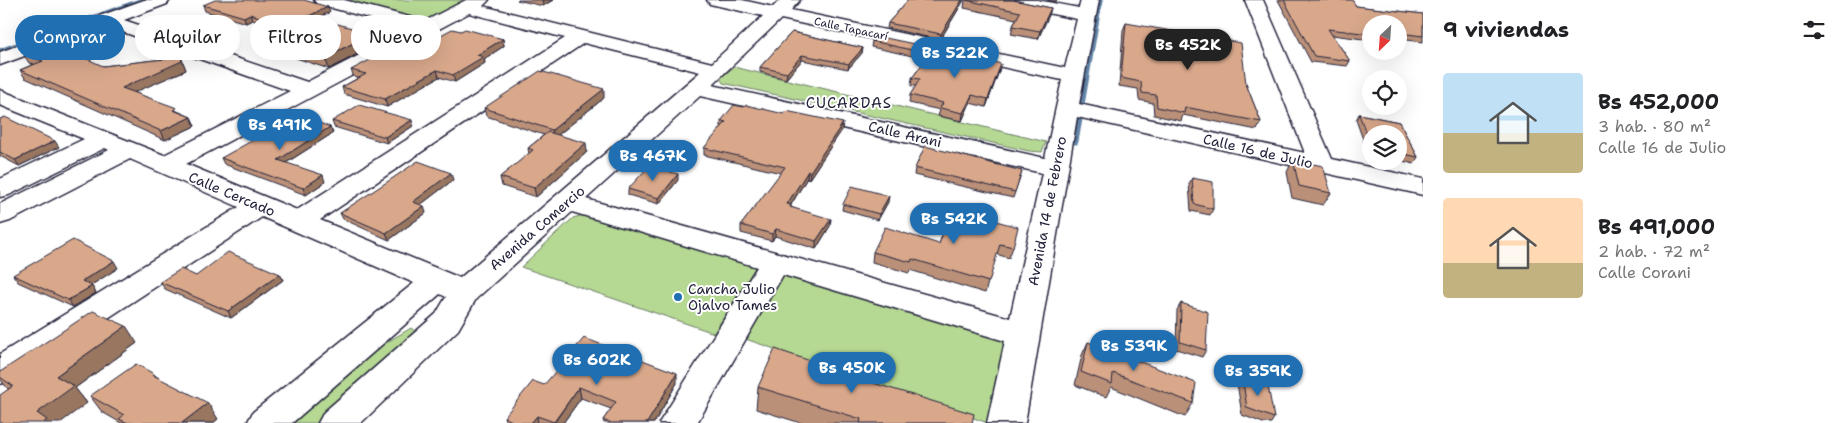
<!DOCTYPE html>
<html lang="es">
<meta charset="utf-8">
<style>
:root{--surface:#fff;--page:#f2f2f2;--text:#202124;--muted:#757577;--accent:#1f6fb2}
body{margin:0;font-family:"Shantell Sans",sans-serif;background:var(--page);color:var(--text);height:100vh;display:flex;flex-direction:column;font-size:19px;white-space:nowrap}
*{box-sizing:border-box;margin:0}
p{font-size:16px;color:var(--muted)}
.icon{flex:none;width:28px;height:28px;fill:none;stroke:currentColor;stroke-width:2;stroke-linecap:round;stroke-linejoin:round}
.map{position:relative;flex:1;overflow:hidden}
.side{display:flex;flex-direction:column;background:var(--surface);width:425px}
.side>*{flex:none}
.banner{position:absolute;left:15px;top:15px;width:475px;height:45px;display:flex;gap:10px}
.needle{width:32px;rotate:205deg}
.fabs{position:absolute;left:1362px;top:15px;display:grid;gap:10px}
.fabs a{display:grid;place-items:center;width:45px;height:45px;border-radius:50%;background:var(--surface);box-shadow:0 5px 20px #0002;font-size:25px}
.price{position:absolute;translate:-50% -42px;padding:0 11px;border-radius:18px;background:var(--accent);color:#fff;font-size:16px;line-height:32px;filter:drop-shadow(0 1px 2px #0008)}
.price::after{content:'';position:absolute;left:50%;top:30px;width:15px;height:11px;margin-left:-8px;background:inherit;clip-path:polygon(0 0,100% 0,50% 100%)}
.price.active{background:#222;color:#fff}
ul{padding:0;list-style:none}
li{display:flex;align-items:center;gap:15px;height:125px;padding:0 20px}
li span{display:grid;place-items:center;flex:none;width:140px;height:100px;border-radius:5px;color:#555}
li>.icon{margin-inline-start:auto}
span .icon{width:60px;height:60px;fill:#fffc;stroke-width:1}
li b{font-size:21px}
h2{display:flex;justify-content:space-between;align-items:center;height:60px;padding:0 20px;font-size:21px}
.tag{padding:0 18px;border-radius:22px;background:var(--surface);box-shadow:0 5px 20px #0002;font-size:18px;line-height:45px}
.tag.active{background:var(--accent);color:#fff}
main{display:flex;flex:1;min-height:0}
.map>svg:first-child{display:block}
.green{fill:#b5d893;stroke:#6c7d67}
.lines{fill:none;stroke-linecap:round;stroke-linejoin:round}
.stream-far1{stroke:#6384a6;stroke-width:5.5}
.stream{stroke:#6384a6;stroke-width:7}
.minor-casing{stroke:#22223b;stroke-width:3}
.minor{fill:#fff;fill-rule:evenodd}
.wall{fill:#bb9078;stroke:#22223b}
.shaded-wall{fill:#987661;stroke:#22223b}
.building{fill:#d9a88b;stroke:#22223b}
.poi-dot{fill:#1f6fb2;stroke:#fff;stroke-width:2}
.labels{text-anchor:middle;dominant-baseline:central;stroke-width:4;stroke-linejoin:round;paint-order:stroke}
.far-street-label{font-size:11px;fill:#22223b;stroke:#fff}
.street-label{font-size:14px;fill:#22223b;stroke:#fff}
.poi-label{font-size:14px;fill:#22223b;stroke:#fff;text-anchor:start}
.neighbourhood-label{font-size:15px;letter-spacing:1px;fill:#22223b;stroke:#fff}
</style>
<main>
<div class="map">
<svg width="1423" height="423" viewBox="0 0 1423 423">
<rect width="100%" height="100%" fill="#fff"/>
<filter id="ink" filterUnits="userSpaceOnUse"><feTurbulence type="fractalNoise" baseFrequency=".02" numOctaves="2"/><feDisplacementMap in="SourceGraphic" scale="10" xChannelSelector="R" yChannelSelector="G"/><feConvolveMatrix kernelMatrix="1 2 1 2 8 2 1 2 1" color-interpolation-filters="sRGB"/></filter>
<g filter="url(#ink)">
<path class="green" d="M348,0H468L432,19L417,21L347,1Z
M734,67L1046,142L1042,152L1029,151L723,83L720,78Z
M583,215L756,266L714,333L521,267L573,218Z
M784,274L1009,340L988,423L737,336L770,279Z
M411,328L420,335L321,423H284L360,358Z"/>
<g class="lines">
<path class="stream-far1" d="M0,51L143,0
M1081,109L1100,0"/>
<path class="stream" d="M1075,141L1081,108"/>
<defs>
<path id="minor" d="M144,0H170L167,4L124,20L307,82L410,29L317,4L314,0H344L425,21L466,0H489L483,6L712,63L763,16L710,4L707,0H742L773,7L780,0H800L791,10L1065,68L1077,19L1008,5L1002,4L999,0H1037L1079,8L1081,0H1099L1079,104L1305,153L1245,0H1263L1332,159L1423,179V195L1077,117L1025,423H987L1005,341L783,275L697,423H659L757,267L572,212L476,299L458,330L361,423H318L324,412L436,314L446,297L440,294L292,423H247L253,412L414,283L262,217L12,381L0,384V354L239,207L130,159L10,221L0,224V204L109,150L105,148L9,195L0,197V179L84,139L0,105V90L164,155L290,91L106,26L0,65V52ZM469,13L565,38L297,210L186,164ZM781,19L1062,80L1045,158L712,85ZM584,43L700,72L460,278L320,220ZM700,96L1042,173L1010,318L586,199Z"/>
</defs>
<use href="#minor" class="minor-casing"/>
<use href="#minor" class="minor"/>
</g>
<path class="wall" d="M517,0H553L543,6Z
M908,0H964L940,40L887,28L888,23Z
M965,0H1013L1051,8L1049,15L1038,39L1011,34L1013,26L1016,19L964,8Z
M1047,0H1057L1056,2Z
M1278,0H1352L1356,6L1423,14V42L1399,39V24H1371V40L1332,35L1350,61L1347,66L1311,62Z
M203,5L330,12L289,31L252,20L246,23L205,11Z
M1126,23L1246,84L1261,122L1257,130L1183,115L1181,121L1154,115L1153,103L1139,100L1138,89L1119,86L1123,30Z
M461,31L503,39L504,46L484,59L485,63L455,82L439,77L387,107L344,94L342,87L358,78L354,77L351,70L405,48L428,42Z
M792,32L863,48L862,53L848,69L802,60L786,79L760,72V67Z
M872,41L933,48L932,51L995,60V62L999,71L986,107L970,103L962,121L938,116L940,110L909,103L910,95L916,86H911L912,78L926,59L871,47Z
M375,45L329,69L296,58L292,47Z
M24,55L103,66L181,57L186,70L134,92L191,117L195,126L165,140L25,78L20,70L34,64L29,63Z
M604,98L558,135L587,152L536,197L502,186L500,177L529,154L528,148L544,135L486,116L484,108Z
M1359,114L1399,122L1418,157L1414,164L1399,160V134H1371V154L1368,153L1356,120Z
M0,119L59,147L19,166L0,156Z
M332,121L413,126L387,143L334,127Z
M721,121L842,130L809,179L807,178L791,205V207L830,226L816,249L775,236L772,241L741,233V225L781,173L704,155V148L722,128L721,127Z
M330,127L333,133L286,163L325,182L306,195L224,164L221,158Z
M1293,160L1331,193L1323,205L1292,198L1287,172Z
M915,168L1022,171L1013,198L914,175Z
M1192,178L1213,209L1210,215L1191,211L1189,184Z
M453,180L420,205L426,213L389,240L343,219L340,213Z
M678,180L659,204L628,195V189Z
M888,202L878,220L842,210L843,204Z
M952,209L1013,247L1009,258L996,254L985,293L910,270L909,273L872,262L873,252L939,244Z
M118,268L91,285L96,293L73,307L18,282L13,275Z
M280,274L283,280L231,318L165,289L160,282L196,276Z
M1181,303L1206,350L1202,357L1176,349L1177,310Z
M1088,342L1193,403L1185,417L1111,387L1106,397L1075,385L1082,355Z
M137,343L75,388L87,403L8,389L0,379V372Z
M154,374L156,376L218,419L213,423H121L102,412L90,396Z
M1242,376L1274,418L1271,423H1263L1242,415L1237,383Z
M854,377L972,423H801L756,409L758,387Z
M677,383L654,423H604L603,420L611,409L581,398L563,423H506L504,417L544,385Z"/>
<path class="shaded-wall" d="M542,0H553L543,6Z
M962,0H964L940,40L941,34Z
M328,7L330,12L289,31L287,26Z
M1051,8L1049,15L1038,39L1040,31Z
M250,14L252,20L246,23L244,17Z
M372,34L375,45L329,69L325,57Z
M503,39L504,46L484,59L485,63L455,82L453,75L477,55Z
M863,48L862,53L848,69L849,64Z
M802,55V60L786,79L787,73Z
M181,57L186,70L126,96L122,88Z
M1001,64L999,71L986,107L988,99Z
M437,70L439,77L387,107L385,99Z
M604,89V98L554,138L552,130Z
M972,95L970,103L962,121L963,113Z
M191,117L195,126L165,140L161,131Z
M412,120L413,126L387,143L385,137Z
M843,123L842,130L809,179L810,172Z
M330,127L333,133L281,166L278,160Z
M55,141L59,147L19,166L15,160Z
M586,143L587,152L536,197L534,188Z
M808,171L807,178L787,211V204Z
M451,173L453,180L415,209L413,202Z
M678,174V180L659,204V198Z
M323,175L325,182L306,195L303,188Z
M889,196L888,202L878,220L879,214Z
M424,206L426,213L389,240L386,233Z
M831,219L830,226L816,249V241Z
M776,229L775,236L772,241V234Z
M114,261L118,268L87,288L82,281Z
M280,274L283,280L231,318L228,311Z
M92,286L96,293L73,307L68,300Z
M126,326L137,343L75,388L87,403L60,423H43L37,413L56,376Z
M677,373V383L654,423H647Z
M579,387L581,398L563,423H554Z
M208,403L218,419L213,423H182Z
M537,416L538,423H531Z"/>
<path class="building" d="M215,0H304L328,7L287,26L250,14L244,17L203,5Z
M908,0H962L941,34L888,23Z
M966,0H1013L1051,8L1040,31L1013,26L1020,12Z
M1284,0H1352L1356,6L1423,14V36L1399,33V24H1371V34L1328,29L1350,61L1314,56Z
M1126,23L1241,43L1246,84L1261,122L1185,107L1184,113L1157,107L1156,95L1142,93L1141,82L1121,78Z
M338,24L372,34L325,57L292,47Z
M452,29L461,31L465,29L503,39L477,55L483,57L453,75L437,70L385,99L342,87L366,74L351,70L398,45L405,48L420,40L428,42Z
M792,32L863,48L849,64L802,55L787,73L760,67Z
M876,36L933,48L929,54L872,41Z
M53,44L103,66L181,57L182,61L122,88L177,108L173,110L191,117L161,131L20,70L43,61L24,55Z
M935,47L995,60L994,62L1001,64L988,99L972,95L963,113L940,108L943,103L910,95L920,79L912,78Z
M540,71L604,89L552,130L484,108Z
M359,105L412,120L385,137L332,121Z
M734,105L744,107L746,105L784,114L786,111L843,123L810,172L808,171L787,204L791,205L790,207L831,219L816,241L776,229L772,234L741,225L785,167L704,148L726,122L721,121Z
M1359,114L1399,122L1418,157L1399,153V134H1371V147Z
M298,115L330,127L278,160L323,175L303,188L221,158Z
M5,117L55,141L15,160L0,152V119Z
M548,132L586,143L534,188L500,177L533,150L528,148Z
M925,146L1022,171L1015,192L915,168Z
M1293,160L1323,166L1331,193L1299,186Z
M418,161L451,173L413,202L424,206L386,233L340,213L393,178Z
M649,166L678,174L659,198L628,189Z
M1192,178L1213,182V209L1194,204Z
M852,186L889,196L879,214L843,204Z
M952,209L1018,227L1013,247L1000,244L989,282L912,259L911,262L873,252L885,227L939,244Z
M73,240L114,261L82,281L92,286L68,300L13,275Z
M228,252L280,274L228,311L160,282L181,269L196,276Z
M1181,303L1208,312L1206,350L1180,342Z
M93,311L126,326L56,376L74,386L37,413L47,420L43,423H0V395L13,386L0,377V372Z
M584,338L677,373L647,423H610L603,420L616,402L579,387L554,422L537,416L531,423H516L504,417L533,381L544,385Z
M1088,342L1196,383L1193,403L1113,373L1112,384L1081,372Z
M775,349L855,376L854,377L974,414L972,423H860L861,419L758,387Z
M136,364L154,374L153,375L208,403L182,423H128L119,419L124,415L90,396Z
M1242,376L1268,386L1274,418L1247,408Z"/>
</g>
<circle class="poi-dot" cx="678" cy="297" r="5"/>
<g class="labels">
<g class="far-street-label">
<text transform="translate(851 29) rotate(12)">Calle Tapacarí</text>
</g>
<g class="street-label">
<text transform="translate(905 134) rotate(13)">Calle Arani</text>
<text transform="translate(1258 151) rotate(13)">Calle 16 de Julio</text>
<text transform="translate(232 194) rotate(23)">Calle Cercado</text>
<text transform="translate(1047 211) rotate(-79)">Avenida 14 de Febrero</text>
<text transform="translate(537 228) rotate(-41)">Avenida Comercio</text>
</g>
<g class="poi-label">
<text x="688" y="289">Cancha Julio<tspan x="688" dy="16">Ojalvo Tames</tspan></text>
</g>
<g class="neighbourhood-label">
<text x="849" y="103">CUCARDAS</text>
</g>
</g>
</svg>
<div class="fabs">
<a><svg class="needle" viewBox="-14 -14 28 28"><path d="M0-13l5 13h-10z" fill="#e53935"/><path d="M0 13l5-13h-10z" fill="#757577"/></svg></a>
<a><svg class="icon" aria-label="locate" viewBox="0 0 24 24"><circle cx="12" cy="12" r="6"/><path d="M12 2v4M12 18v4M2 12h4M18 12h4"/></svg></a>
<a><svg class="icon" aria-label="layers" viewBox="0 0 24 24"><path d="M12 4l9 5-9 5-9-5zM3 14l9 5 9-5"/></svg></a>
</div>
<b class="price active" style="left:1188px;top:71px">Bs 452K</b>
<b class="price" style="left:955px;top:79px">Bs 522K</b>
<b class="price" style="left:280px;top:151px">Bs 491K</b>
<b class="price" style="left:653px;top:182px">Bs 467K</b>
<b class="price" style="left:954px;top:245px">Bs 542K</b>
<b class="price" style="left:1134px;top:372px">Bs 539K</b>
<b class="price" style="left:597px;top:386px">Bs 602K</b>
<b class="price" style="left:852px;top:394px">Bs 450K</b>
<b class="price" style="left:1258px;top:397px">Bs 359K</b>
<div class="banner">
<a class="tag active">Comprar</a>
<a class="tag">Alquilar</a>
<a class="tag">Filtros</a>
<a class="tag">Nuevo</a>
</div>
</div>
<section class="side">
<h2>9 viviendas<svg class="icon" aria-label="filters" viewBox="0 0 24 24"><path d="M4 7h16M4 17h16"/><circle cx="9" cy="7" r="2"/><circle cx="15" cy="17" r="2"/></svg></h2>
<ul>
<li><span style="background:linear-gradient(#bfe0f5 60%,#c2b280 0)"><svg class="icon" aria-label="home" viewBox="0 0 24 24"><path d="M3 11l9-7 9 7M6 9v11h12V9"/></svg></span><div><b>Bs 452,000</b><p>3 hab. · 80 m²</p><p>Calle 16 de Julio</p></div></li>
<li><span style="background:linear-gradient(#ffd9b3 65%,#c2b280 0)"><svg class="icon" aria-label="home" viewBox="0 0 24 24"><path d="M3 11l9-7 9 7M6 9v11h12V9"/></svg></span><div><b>Bs 491,000</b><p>2 hab. · 72 m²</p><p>Calle Corani</p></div></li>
</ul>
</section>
</main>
